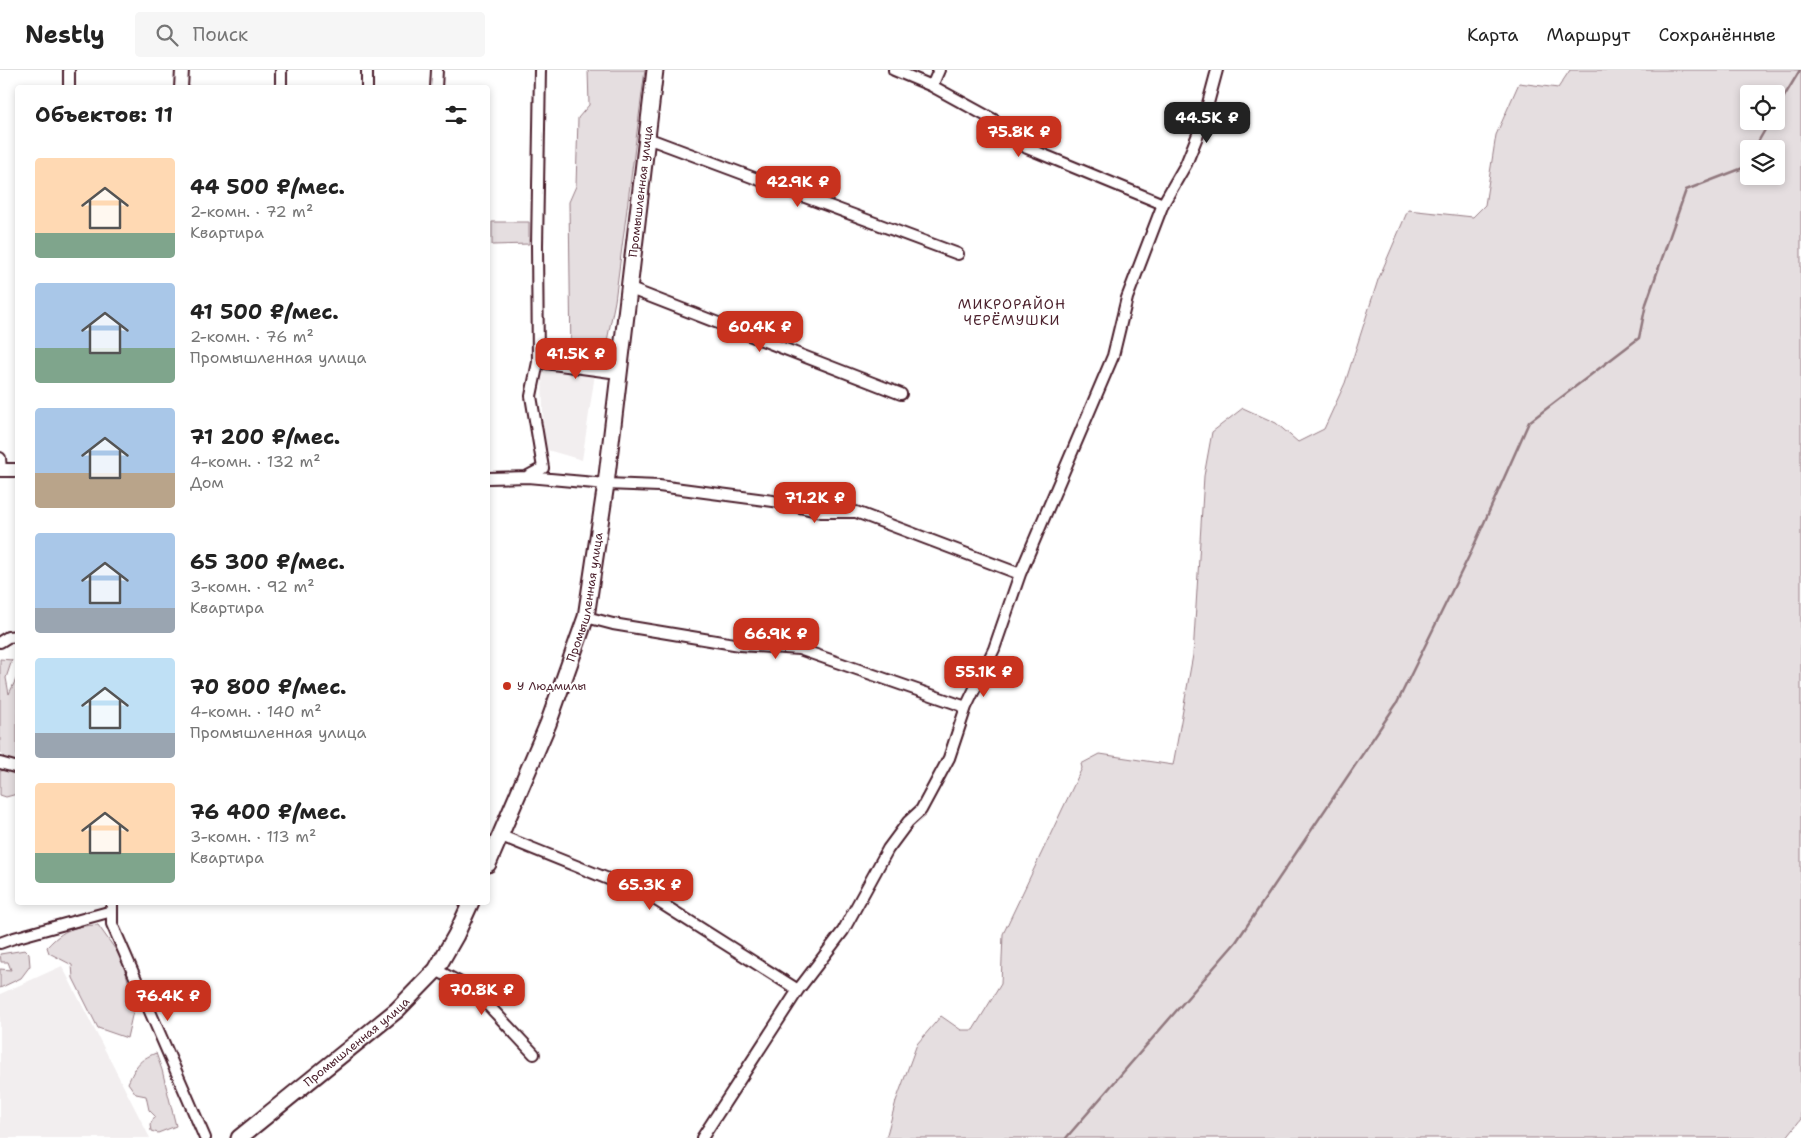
<!DOCTYPE html>
<html lang="ru">
<meta charset="utf-8">
<style>
:root{--surface:#fff;--page:#f6f6f6;--text:#222;--muted:#767676;--line:#e0e0e0;--accent:#c8321e}
body{margin:0;font-family:"Shantell Sans",sans-serif;background:var(--page);color:var(--text);height:100vh;display:flex;flex-direction:column;font-size:19px;white-space:nowrap}
*{box-sizing:border-box;margin:0}
p{font-size:16px;color:var(--muted)}
.icon{flex:none;width:28px;height:28px;fill:none;stroke:currentColor;stroke-width:2;stroke-linecap:round;stroke-linejoin:round}
.map{position:relative;flex:1;overflow:hidden}
.sheet{position:absolute;left:15px;top:15px;width:475px;height:820px;display:flex;flex-direction:column;background:var(--surface);border-radius:5px;box-shadow:0 2px 8px #0003}
.sheet>*{flex:none}
.tools{position:absolute;left:1740px;top:15px;display:grid;gap:10px}
.tools a{display:grid;place-items:center;width:45px;height:45px;border-radius:5px;background:var(--surface);box-shadow:0 2px 8px #0003;font-size:25px}
.price{position:absolute;translate:-50% -42px;padding:0 11px;border-radius:10px;background:var(--accent);color:#fff;font-size:16px;line-height:32px;filter:drop-shadow(0 1px 2px #0008)}
.price::after{content:'';position:absolute;left:50%;top:30px;width:15px;height:11px;margin-left:-8px;background:inherit;clip-path:polygon(0 0,100% 0,50% 100%)}
.price.on{background:#222;color:#fff}
ul{padding:0;list-style:none}
li{display:flex;align-items:center;gap:15px;height:125px;padding:0 20px}
li span{display:grid;place-items:center;flex:none;width:140px;height:100px;border-radius:5px;color:#555}
li>.icon{margin-inline-start:auto}
span .icon{width:60px;height:60px;fill:#fffc;stroke-width:1}
li b{font-size:21px}
h2{display:flex;justify-content:space-between;align-items:center;height:60px;padding:0 20px;font-size:21px}
header{display:flex;align-items:center;gap:30px;box-sizing:border-box;height:70px;padding:0 25px;background:var(--surface);border-bottom:1px solid var(--line)}
header strong{font-size:24px}
nav{display:flex;gap:28px;margin-inline-start:auto;font-size:18px}
.search{width:350px;height:45px;background:var(--page);display:flex;align-items:center;gap:12px;box-sizing:border-box;padding:0 18px;border-radius:5px;color:var(--muted);font-size:19px}
.map>svg:first-child{display:block}
.built{fill:#f2eeef}
.green{fill:#e5dee0;stroke:#987e86;fill-rule:evenodd}
.lines{fill:none;stroke-linecap:round;stroke-linejoin:round}
.stream{stroke:#91787e;stroke-width:2.5}
.minor-casing{stroke:#4a1f2b;stroke-width:14}
.tertiary-casing{stroke:#4a1f2b;stroke-width:16}
.primary-casing{stroke:#4a1f2b;stroke-width:19}
.minor{stroke:#fff;stroke-width:10}
.tertiary{stroke:#fff;stroke-width:12}
.primary{stroke:#fff;stroke-width:15}
.poi-dot{fill:#c8321e;stroke:#fff;stroke-width:2}
.labels{text-anchor:middle;dominant-baseline:central;stroke-width:4.5;stroke-linejoin:round;paint-order:stroke}
.street-label{font-size:12px;fill:#4a1f2b;stroke:#fff}
.poi-label{font-size:12px;fill:#4a1f2b;stroke:#fff;text-anchor:start}
.neighbourhood-label{font-size:14px;letter-spacing:1px;fill:#4a1f2b;stroke:#fff}
</style>
<header>
<strong>Nestly</strong>
<div class="search"><svg class="icon" aria-label="search" viewBox="0 0 24 24"><circle cx="10" cy="10" r="6"/><path d="M15 15l6 6"/></svg>Поиск</div>
<nav><a>Карта</a><a>Маршрут</a><a>Сохранённые</a></nav>
</header>
<div class="map">
<svg width="1801" height="1068" viewBox="0 0 1801 1068">
<rect width="100%" height="100%" fill="#fff"/>
<filter id="ink" filterUnits="userSpaceOnUse"><feTurbulence type="fractalNoise" baseFrequency=".02" numOctaves="2"/><feDisplacementMap in="SourceGraphic" scale="10" xChannelSelector="R" yChannelSelector="G"/><feConvolveMatrix kernelMatrix="1 2 1 2 8 2 1 2 1" color-interpolation-filters="sRGB"/></filter>
<g filter="url(#ink)">
<path class="built" d="M542,301L595,304L582,390L544,379Z
M62,896L150,1068H0V924Z"/>
<path class="green" d="M588,0H645L615,231L603,291L571,289L569,132L576,116L578,48L589,35Z
M1570,0H1801V1049L1786,1068H886L896,1031L917,974L941,946L961,960H973L1001,914L1003,864L1082,698L1081,694L1100,684L1173,695L1193,585L1204,406L1212,362L1243,338L1276,353L1298,372L1324,359L1345,313L1378,210L1408,140L1473,147L1485,135L1496,65L1519,13L1558,18ZM1749,24H1776V51H1749ZM1749,79H1776V106H1749Z
M492,152H529V174L492,175Z
M0,589L12,590L6,608L9,624L17,607V693L6,689L0,683Z
M7,700L17,703V724L6,727L0,725V701Z
M98,855L123,890L134,937L127,968L98,958L73,908L72,895L49,883L47,877C64,859 74,856 98,855Z
M25,880L29,884L30,896L21,908L0,918V899L11,900L8,892H1L0,884Z
M156,983L162,1000L176,1056L158,1063L151,1061L150,1055L155,1046L149,1040L146,1026L136,1024L128,1013C136,996 138,990 156,983Z"/>
<g class="lines">
<path class="stream" d="M1776,40L1800,0
M1754,79L1770,51
M1066,1068L1236,872L1397,633L1471,482L1529,352L1639,268L1646,234L1686,120L1743,98L1749,87"/>
<defs>
<path id="minor" d="M69,0V18
M281,0V18
M894,0L932,16L994,50L1008,63L1027,78L1163,134
M932,16L939,0
M367,18V0
M436,18L437,0
M647,68L958,184
M628,218L901,324
M538,292L618,303
M0,388L1,400
M528,406L543,398L531,326L538,292L537,175L540,0
M488,408L528,407L606,414L659,416L773,431L821,442H856L1020,504
M586,547L613,554L740,575L799,579L966,637
M0,572L8,567L18,566
M0,693L18,698
M499,765L648,825L798,920
M112,832V854L205,1068
M0,873L14,868L112,841
M436,900L474,920L534,984
M702,1068L798,920L843,861L888,779L908,752L921,740L949,688L966,637L994,579L1020,504L1113,286L1127,228L1163,134L1186,94L1203,52L1217,0"/>
<path id="tertiary" d="M181,18L182,0
M0,400H18"/>
<g id="primary">
<path id="s1" d="M488,794L548,654L586,547L606,414L655,0"/>
<path id="s2" d="M239,1068L397,940L436,900L456,865L471,832"/>
</g>
</defs>
<use href="#minor" class="minor-casing"/>
<use href="#tertiary" class="tertiary-casing"/>
<use href="#primary" class="primary-casing"/>
<use href="#minor" class="minor"/>
<use href="#tertiary" class="tertiary"/>
<use href="#primary" class="primary"/>
</g>
</g>
<circle class="poi-dot" cx="507" cy="616" r="5"/>
<g class="labels">
<g class="street-label">
<text stroke="none"><textPath href="#s1" startOffset="695">Промышленная улица</textPath></text>
<text stroke="none"><textPath href="#s1" startOffset="285">Промышленная улица</textPath></text>
<text stroke="none"><textPath href="#s2" startOffset="152">Промышленная улица</textPath></text>
</g>
<g class="poi-label">
<text x="517" y="616">У Людмилы</text>
</g>
<g class="neighbourhood-label">
<text x="1012" y="234">МИКРОРАЙОН<tspan x="1012" dy="16">ЧЕРЁМУШКИ</tspan></text>
</g>
</g>
</svg>
<div class="tools">
<a><svg class="icon" aria-label="locate" viewBox="0 0 24 24"><circle cx="12" cy="12" r="6"/><path d="M12 2v4M12 18v4M2 12h4M18 12h4"/></svg></a>
<a><svg class="icon" aria-label="layers" viewBox="0 0 24 24"><path d="M12 4l9 5-9 5-9-5zM3 14l9 5 9-5"/></svg></a>
</div>
<b class="price on" style="left:1207px;top:74px">44.5K ₽</b>
<b class="price" style="left:1019px;top:88px">75.8K ₽</b>
<b class="price" style="left:798px;top:138px">42.9K ₽</b>
<b class="price" style="left:760px;top:283px">60.4K ₽</b>
<b class="price" style="left:576px;top:310px">41.5K ₽</b>
<b class="price" style="left:815px;top:454px">71.2K ₽</b>
<b class="price" style="left:776px;top:590px">66.9K ₽</b>
<b class="price" style="left:984px;top:628px">55.1K ₽</b>
<b class="price" style="left:650px;top:841px">65.3K ₽</b>
<b class="price" style="left:482px;top:946px">70.8K ₽</b>
<b class="price" style="left:168px;top:952px">76.4K ₽</b>
<section class="sheet">
<h2>Объектов: 11<svg class="icon" aria-label="filters" viewBox="0 0 24 24"><path d="M4 7h16M4 17h16"/><circle cx="9" cy="7" r="2"/><circle cx="15" cy="17" r="2"/></svg></h2>
<ul>
<li><span style="background:linear-gradient(#ffd9b3 75%,#7fa58c 0)"><svg class="icon" aria-label="home" viewBox="0 0 24 24"><path d="M3 11l9-7 9 7M6 9v11h12V9"/></svg></span><div><b>44 500 ₽/мес.</b><p>2-комн. · 72 m²</p><p>Квартира</p></div></li>
<li><span style="background:linear-gradient(#a9c7e8 65%,#7fa58c 0)"><svg class="icon" aria-label="home" viewBox="0 0 24 24"><path d="M3 11l9-7 9 7M6 9v11h12V9"/></svg></span><div><b>41 500 ₽/мес.</b><p>2-комн. · 76 m²</p><p>Промышленная улица</p></div></li>
<li><span style="background:linear-gradient(#a9c7e8 65%,#b9a48a 0)"><svg class="icon" aria-label="home" viewBox="0 0 24 24"><path d="M3 11l9-7 9 7M6 9v11h12V9"/></svg></span><div><b>71 200 ₽/мес.</b><p>4-комн. · 132 m²</p><p>Дом</p></div></li>
<li><span style="background:linear-gradient(#a9c7e8 75%,#9aa5b1 0)"><svg class="icon" aria-label="home" viewBox="0 0 24 24"><path d="M3 11l9-7 9 7M6 9v11h12V9"/></svg></span><div><b>65 300 ₽/мес.</b><p>3-комн. · 92 m²</p><p>Квартира</p></div></li>
<li><span style="background:linear-gradient(#bfe0f5 75%,#9aa5b1 0)"><svg class="icon" aria-label="home" viewBox="0 0 24 24"><path d="M3 11l9-7 9 7M6 9v11h12V9"/></svg></span><div><b>70 800 ₽/мес.</b><p>4-комн. · 140 m²</p><p>Промышленная улица</p></div></li>
<li><span style="background:linear-gradient(#ffd9b3 70%,#7fa58c 0)"><svg class="icon" aria-label="home" viewBox="0 0 24 24"><path d="M3 11l9-7 9 7M6 9v11h12V9"/></svg></span><div><b>76 400 ₽/мес.</b><p>3-комн. · 113 m²</p><p>Квартира</p></div></li>
</ul>
</section>
</div>
